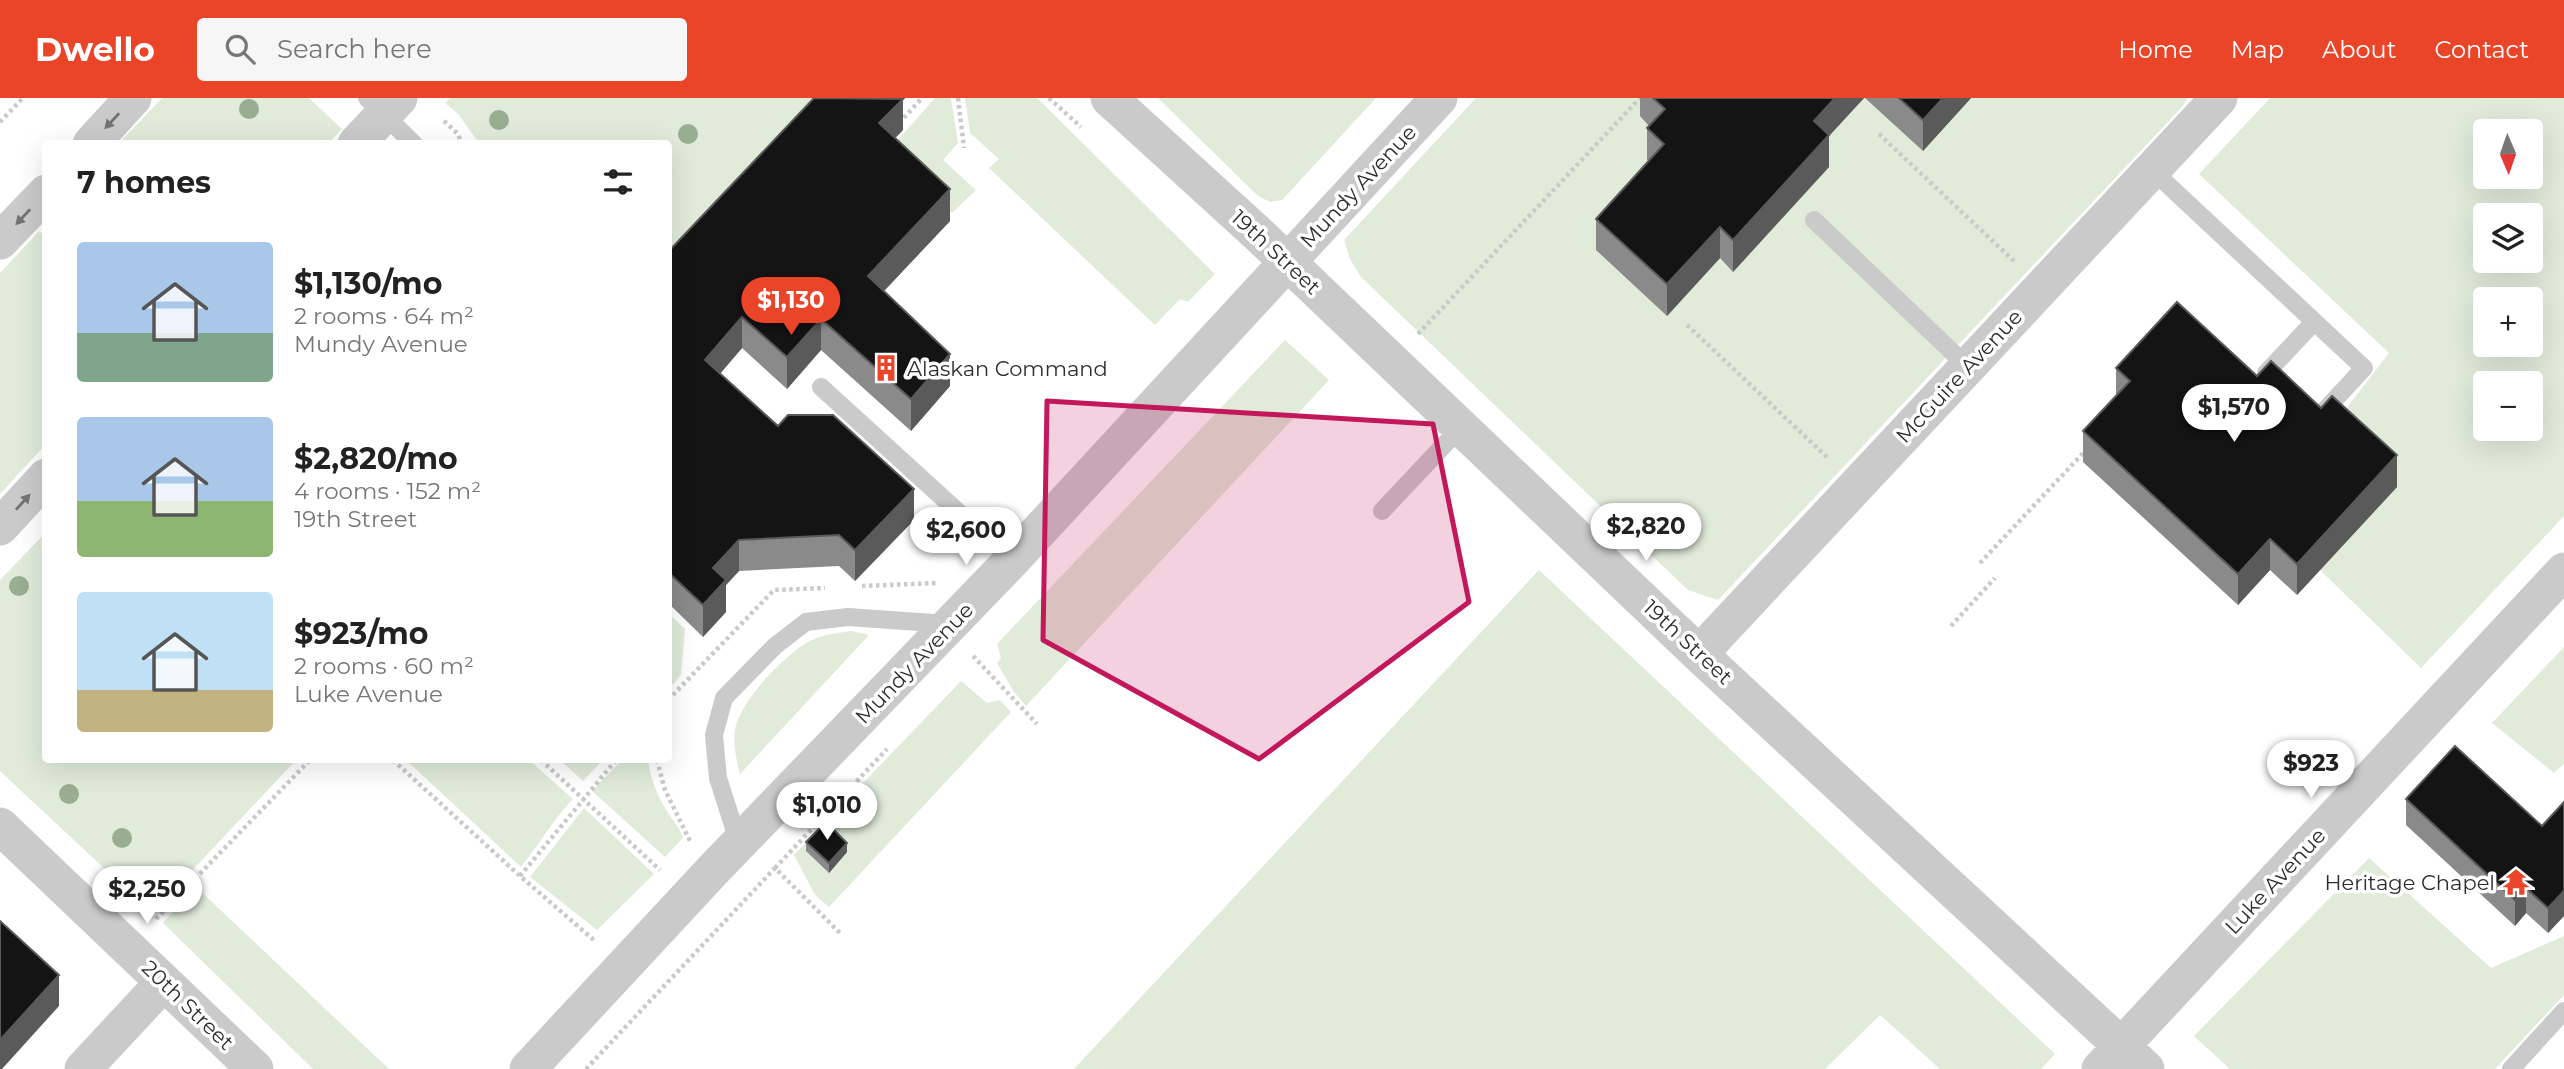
<!DOCTYPE html>
<meta charset="utf-8">
<style>
:root{--surface:#fff;--page:#f6f6f6;--text:#222;--muted:#767676;--accent:#eb4529}
body{margin:0;font-family:Montserrat,sans-serif;background:var(--page);color:var(--text);height:100vh;display:flex;flex-direction:column;font-size:26px;white-space:nowrap}
*{box-sizing:border-box;margin:0}
p{font-size:23px;color:var(--muted)}
.icon{flex:none;width:38px;height:38px;fill:none;stroke:currentColor;stroke-width:2;stroke-linecap:round;stroke-linejoin:round}
.map{position:relative;flex:1;overflow:hidden}
.side{position:absolute;left:42px;top:42px;width:630px;height:623px;display:flex;flex-direction:column;background:var(--surface);border-radius:7px;box-shadow:0 7px 28px #0002}
.side>*{flex:none}
.needle{width:46px;rotate:178deg}
.buttons{position:absolute;left:2473px;top:21px;display:grid;gap:14px}
.buttons a{display:grid;place-items:center;width:70px;height:70px;border-radius:7px;background:var(--surface);box-shadow:0 7px 28px #0002;font-size:35px}
.price{position:absolute;translate:-50% -60px;padding:0 16px;border-radius:24px;background:#fff;color:#222;font-size:23px;line-height:46px;filter:drop-shadow(0 2px 4px #0008)}
.price::after{content:'';position:absolute;left:50%;top:42px;width:21px;height:16px;margin-left:-10px;background:inherit;clip-path:polygon(0 0,100% 0,50% 100%)}
.price.current{background:var(--accent);color:#fff}
ul{padding:0;list-style:none}
li{display:flex;align-items:center;gap:21px;height:175px;padding:0 35px}
li span{display:grid;place-items:center;flex:none;width:196px;height:140px;border-radius:7px;color:#555}
li>.icon{margin-inline-start:auto}
span .icon{width:84px;height:84px;fill:#fffc;stroke-width:1}
li b{font-size:30px}
h2{display:flex;justify-content:space-between;align-items:center;height:84px;padding:0 35px;font-size:30px}
header{display:flex;align-items:center;gap:42px;box-sizing:border-box;height:98px;padding:0 35px;background:var(--accent);color:#fff}
header strong{font-size:33px}
nav{display:flex;gap:38px;margin-inline-start:auto;font-size:24px}
.search{width:490px;height:63px;background:var(--page);display:flex;align-items:center;gap:18px;box-sizing:border-box;padding:0 24px;border-radius:7px;color:var(--muted);font-size:26px}
.map>svg:first-child{display:block}
.green{fill:#e0ebda;fill-rule:evenodd}
.lines{fill:none;stroke-linecap:round;stroke-linejoin:round}
.path{stroke:#cacaca;stroke-width:4.5;stroke-dasharray:3.5 3.5;stroke-linecap:butt}
.service{stroke:#cacaca;stroke-width:18}
.minor{stroke:#cacaca;stroke-width:37}
.tree{fill:#99ad92}
.wall{fill:#8a8a8a}
.shaded-wall{fill:#5a5a5a}
.building{fill:#141414;stroke:#5a5a5a;stroke-width:2}
.oneway{fill:#747474}
.marked{fill:#c2185b;fill-opacity:0.2;stroke:#c2185b;stroke-width:5;stroke-linejoin:round}
.labels{text-anchor:middle;dominant-baseline:central;stroke-width:7;stroke-linejoin:round;paint-order:stroke}
.street-label{font-size:21px;fill:#2d2d2d;stroke:#fff}
.poi-label{font-size:21px;fill:#2d2d2d;stroke:#fff;text-anchor:start}
</style>
<header>
<strong>Dwello</strong>
<div class="search"><svg class="icon" aria-label="search" viewBox="0 0 24 24"><circle cx="10" cy="10" r="6"/><path d="M15 15l6 6"/></svg>Search here</div>
<nav><a>Home</a><a>Map</a><a>About</a><a>Contact</a></nav>
</header>
<div class="map">
<svg width="2564" height="971" viewBox="0 0 2564 971">
<rect width="100%" height="100%" fill="#fff"/>
<path class="green" d="M162,0H309L342,31L329,45H119Z
M450,0H902L887,16L669,179L668,46L479,45L458,16L445,5Z
M935,0H951L958,45L943,62L976,92L952,115L887,54Z
M965,0H1037L1215,176L1188,204L1180,201L1155,227L989,70L999,61L970,35Z
M1158,0H1376L1282,102L1270,104L1258,98Z
M1476,0H1656L1814,54L1864,0H2187L2183,8L1718,502L1688,492L1361,179L1350,161L1344,142Z
M2270,0H2564V418L2421,570L2320,472L2332,329L2389,255L2199,76ZM2485,33H2530V79H2485ZM2485,117H2530V163H2485ZM2485,201H2530V247H2485ZM2485,285H2530V331H2485Z
M39,133L46,139L45,347L0,396V175Z
M1285,242L1329,282L1026,608L1014,594L997,565L1001,560L997,546Z
M45,435L46,662H296L152,815L0,673V482Z
M1539,472L2055,956L2041,971H1940L1880,917L1825,971H1074Z
M669,516L685,531L681,577L669,591Z
M852,533L869,537L740,676C736,661 732,642 736,627C743,601 786,555 810,543C822,536 838,535 852,533Z
M2564,549V666L2554,675L2492,625Z
M961,583L987,605L1000,602L1011,614L829,809L815,797L794,757Z
M406,662H529L573,701C553,722 539,746 521,769Z
M560,662H603L583,683Z
M622,662H648C651,682 657,698 668,715C674,724 680,730 683,740L665,759L592,693Z
M584,710L654,776L597,832L530,779Z
M2369,760L2491,870L2564,838V897L2495,971H2230L2194,938Z
M196,789L389,971H313L163,825Z"/>
<g class="lines">
<path class="path" d="M958,0L964,50
M1049,0L1081,29
M444,23L458,36L462,46
M0,24L23,0
M899,25L922,0
M1879,36L2016,165
M1687,227L1829,361
M1418,236L1640,0
M1980,465L2087,351
M862,488L937,485
M1951,528L1995,480
M973,558L1037,626
M668,602L774,492L825,490
M393,662L520,778L595,843
M541,662L660,772
M657,662L665,692L690,743
M775,770L887,651
M520,778L616,662
M156,821L310,662
M586,971L775,770L841,836"/>
<path class="service" d="M367,0L414,46
M2152,72L2364,270L2325,312
M1814,122L1968,269
M2266,275L2314,224
M821,289L967,422L1014,460
M1382,413L1461,329
M739,746L718,680L714,637L724,600L775,548L806,524L848,519L948,526
M2511,971L2564,913"/>
<path class="minor" d="M1109,0L1257,135L1699,556L2146,971
M91,46L133,0
M356,46L399,0
M0,143L46,95
M0,429L46,379
M1699,556L2219,0
M0,728L255,971
M83,971L164,884
M528,971L714,771L1014,460L1439,0
M2100,971L2564,473"/>
</g>
<g class="tree">
<circle cx="249" cy="11" r="10"/>
<circle cx="499" cy="22" r="10"/>
<circle cx="688" cy="36" r="10"/>
<circle cx="19" cy="488" r="10"/>
<circle cx="69" cy="696" r="10"/>
<circle cx="122" cy="740" r="10"/>
</g>
<path class="wall" d="M1640,0H1864L1829,38V69L1733,174L1720,160L1667,218L1596,152V121L1649,63L1647,62V30L1649,28L1640,18Z
M1865,0H1971L1923,53Z
M903,32L895,40L950,123L884,193L950,288L911,333L821,252L787,291L742,250L720,276L778,328L914,422L855,483L839,468L739,473L726,487V514L703,539L668,505V154Z
M2116,270L2257,278L2397,389L2297,497L2270,472L2238,507L2083,364V333L2116,298Z
M2406,701L2542,728L2564,704V818L2548,835L2526,815L2515,828L2406,727Z
M806,744L847,754L829,775L806,753Z"/>
<path class="shaded-wall" d="M1835,0H1864L1829,38V69L1733,174V142L1814,23Z
M1943,0H1971L1923,53V22Z
M903,1V32L879,57V25Z
M950,91V123L868,210V178Z
M1720,129V160L1667,218V186Z
M742,219V250L705,293V262Z
M821,221V252L787,291V259Z
M950,256V288L911,333V301Z
M2397,357V389L2297,497V466Z
M914,391V422L855,483V452Z
M2270,441V472L2238,507V476Z
M739,442V473L726,487V514L703,539V507L713,470Z
M847,745V754L829,775V765Z
M2526,790V815L2515,828V802Z
M2564,793V818L2548,835V810Z
M59,877V908L2,971H0V942Z"/>
<path class="building" d="M814,0L903,1L879,25L950,91L868,178L950,256L911,301L821,221L787,259L742,219L705,262L778,328L788,317H833L914,391L855,452L839,437L739,442L713,470L726,482L703,507L668,474V154Z
M1653,0H1835L1814,23L1829,37L1733,142L1720,129L1667,186L1596,121L1664,46L1647,30L1665,11Z
M1899,0H1943L1923,22Z
M2177,204L2257,278L2271,263L2321,310L2332,298L2397,357L2297,466L2270,441L2238,476L2083,333L2130,283L2116,270Z
M2455,648L2542,728L2564,704V793L2548,810L2526,790L2515,802L2406,701Z
M826,724L847,745L829,765L806,744Z
M0,823L59,877L0,942Z"/>
<defs><path id="oneway-solid" d="M-6-.8H1V-3.2L6.5 0L1 3.2V.8H-6Z" transform="scale(1.75)"/></defs>
<g class="oneway">
<use href="#oneway-solid" transform="translate(112 23) rotate(133)"/>
<use href="#oneway-solid" transform="translate(23 119) rotate(133)"/>
<use href="#oneway-solid" transform="translate(23 404) rotate(-48)"/>
</g>
<path class="marked" d="M1047,303L1433,326L1469,504L1259,661L1043,542Z"/>
<defs>
<symbol id="building-bare" viewBox="-9 -9 18 18"><path d="M-4-6H4V6H1V3H-1V6H-4ZM-2.5-4.3h1.7v1.8h-1.7ZM.8-4.3h1.7v1.8H.8ZM-2.5-1h1.7V.8h-1.7ZM.8-1h1.7V.8H.8Z" fill="#eb4529" stroke="#fff" stroke-width="2.5" paint-order="stroke"/></symbol>
<symbol id="temple-bare" viewBox="-9 -9 18 18"><path d="M0-6L5-2H3V0L6.5 2.5H4V6H1.5V3h-3V6H-4V2.5H-6.5L-3 0V-2H-5Z" fill="#eb4529" stroke="#fff" stroke-width="2.5" paint-order="stroke"/></symbol>
</defs>
<g fill-rule="evenodd">
<use href="#building-bare" x="867" y="251" width="38" height="38"/>
<use href="#temple-bare" x="2497" y="765" width="38" height="38"/>
</g>
<g class="labels">
<g class="street-label">
<text transform="translate(1358 88) rotate(-47)">Mundy Avenue</text>
<text transform="translate(1276 154) rotate(43)">19th Street</text>
<text transform="translate(1959 278) rotate(-47)">McGuire Avenue</text>
<text transform="translate(1688 544) rotate(43)">19th Street</text>
<text transform="translate(914 565) rotate(-46)">Mundy Avenue</text>
<text transform="translate(2275 783) rotate(-47)">Luke Avenue</text>
<text transform="translate(188 907) rotate(44)">20th Street</text>
</g>
<g class="poi-label">
<text x="907" y="270">Alaskan Command</text>
<text x="2495" y="784" text-anchor="end">Heritage Chapel</text>
</g>
</g>
</svg>
<div class="buttons">
<a><svg class="needle" viewBox="-14 -14 28 28"><path d="M0-13l5 13h-10z" fill="#e53935"/><path d="M0 13l5-13h-10z" fill="#767676"/></svg></a>
<a><svg class="icon" aria-label="layers" viewBox="0 0 24 24"><path d="M12 4l9 5-9 5-9-5zM3 14l9 5 9-5"/></svg></a>
<a>+</a>
<a>−</a>
</div>
<b class="price current" style="left:791px;top:239px">$1,130</b>
<b class="price" style="left:2234px;top:346px">$1,570</b>
<b class="price" style="left:1646px;top:465px">$2,820</b>
<b class="price" style="left:966px;top:469px">$2,600</b>
<b class="price" style="left:2311px;top:702px">$923</b>
<b class="price" style="left:827px;top:744px">$1,010</b>
<b class="price" style="left:147px;top:828px">$2,250</b>
<section class="side">
<h2>7 homes<svg class="icon" aria-label="filters" viewBox="0 0 24 24"><path d="M4 7h16M4 17h16"/><circle cx="9" cy="7" r="2"/><circle cx="15" cy="17" r="2"/></svg></h2>
<ul>
<li><span style="background:linear-gradient(#a9c7e8 65%,#7fa58c 0)"><svg class="icon" aria-label="home" viewBox="0 0 24 24"><path d="M3 11l9-7 9 7M6 9v11h12V9"/></svg></span><div><b>$1,130/mo</b><p>2 rooms · 64 m²</p><p>Mundy Avenue</p></div></li>
<li><span style="background:linear-gradient(#a9c7e8 60%,#8fb573 0)"><svg class="icon" aria-label="home" viewBox="0 0 24 24"><path d="M3 11l9-7 9 7M6 9v11h12V9"/></svg></span><div><b>$2,820/mo</b><p>4 rooms · 152 m²</p><p>19th Street</p></div></li>
<li><span style="background:linear-gradient(#bfe0f5 70%,#c2b280 0)"><svg class="icon" aria-label="home" viewBox="0 0 24 24"><path d="M3 11l9-7 9 7M6 9v11h12V9"/></svg></span><div><b>$923/mo</b><p>2 rooms · 60 m²</p><p>Luke Avenue</p></div></li>
</ul>
</section>
</div>
